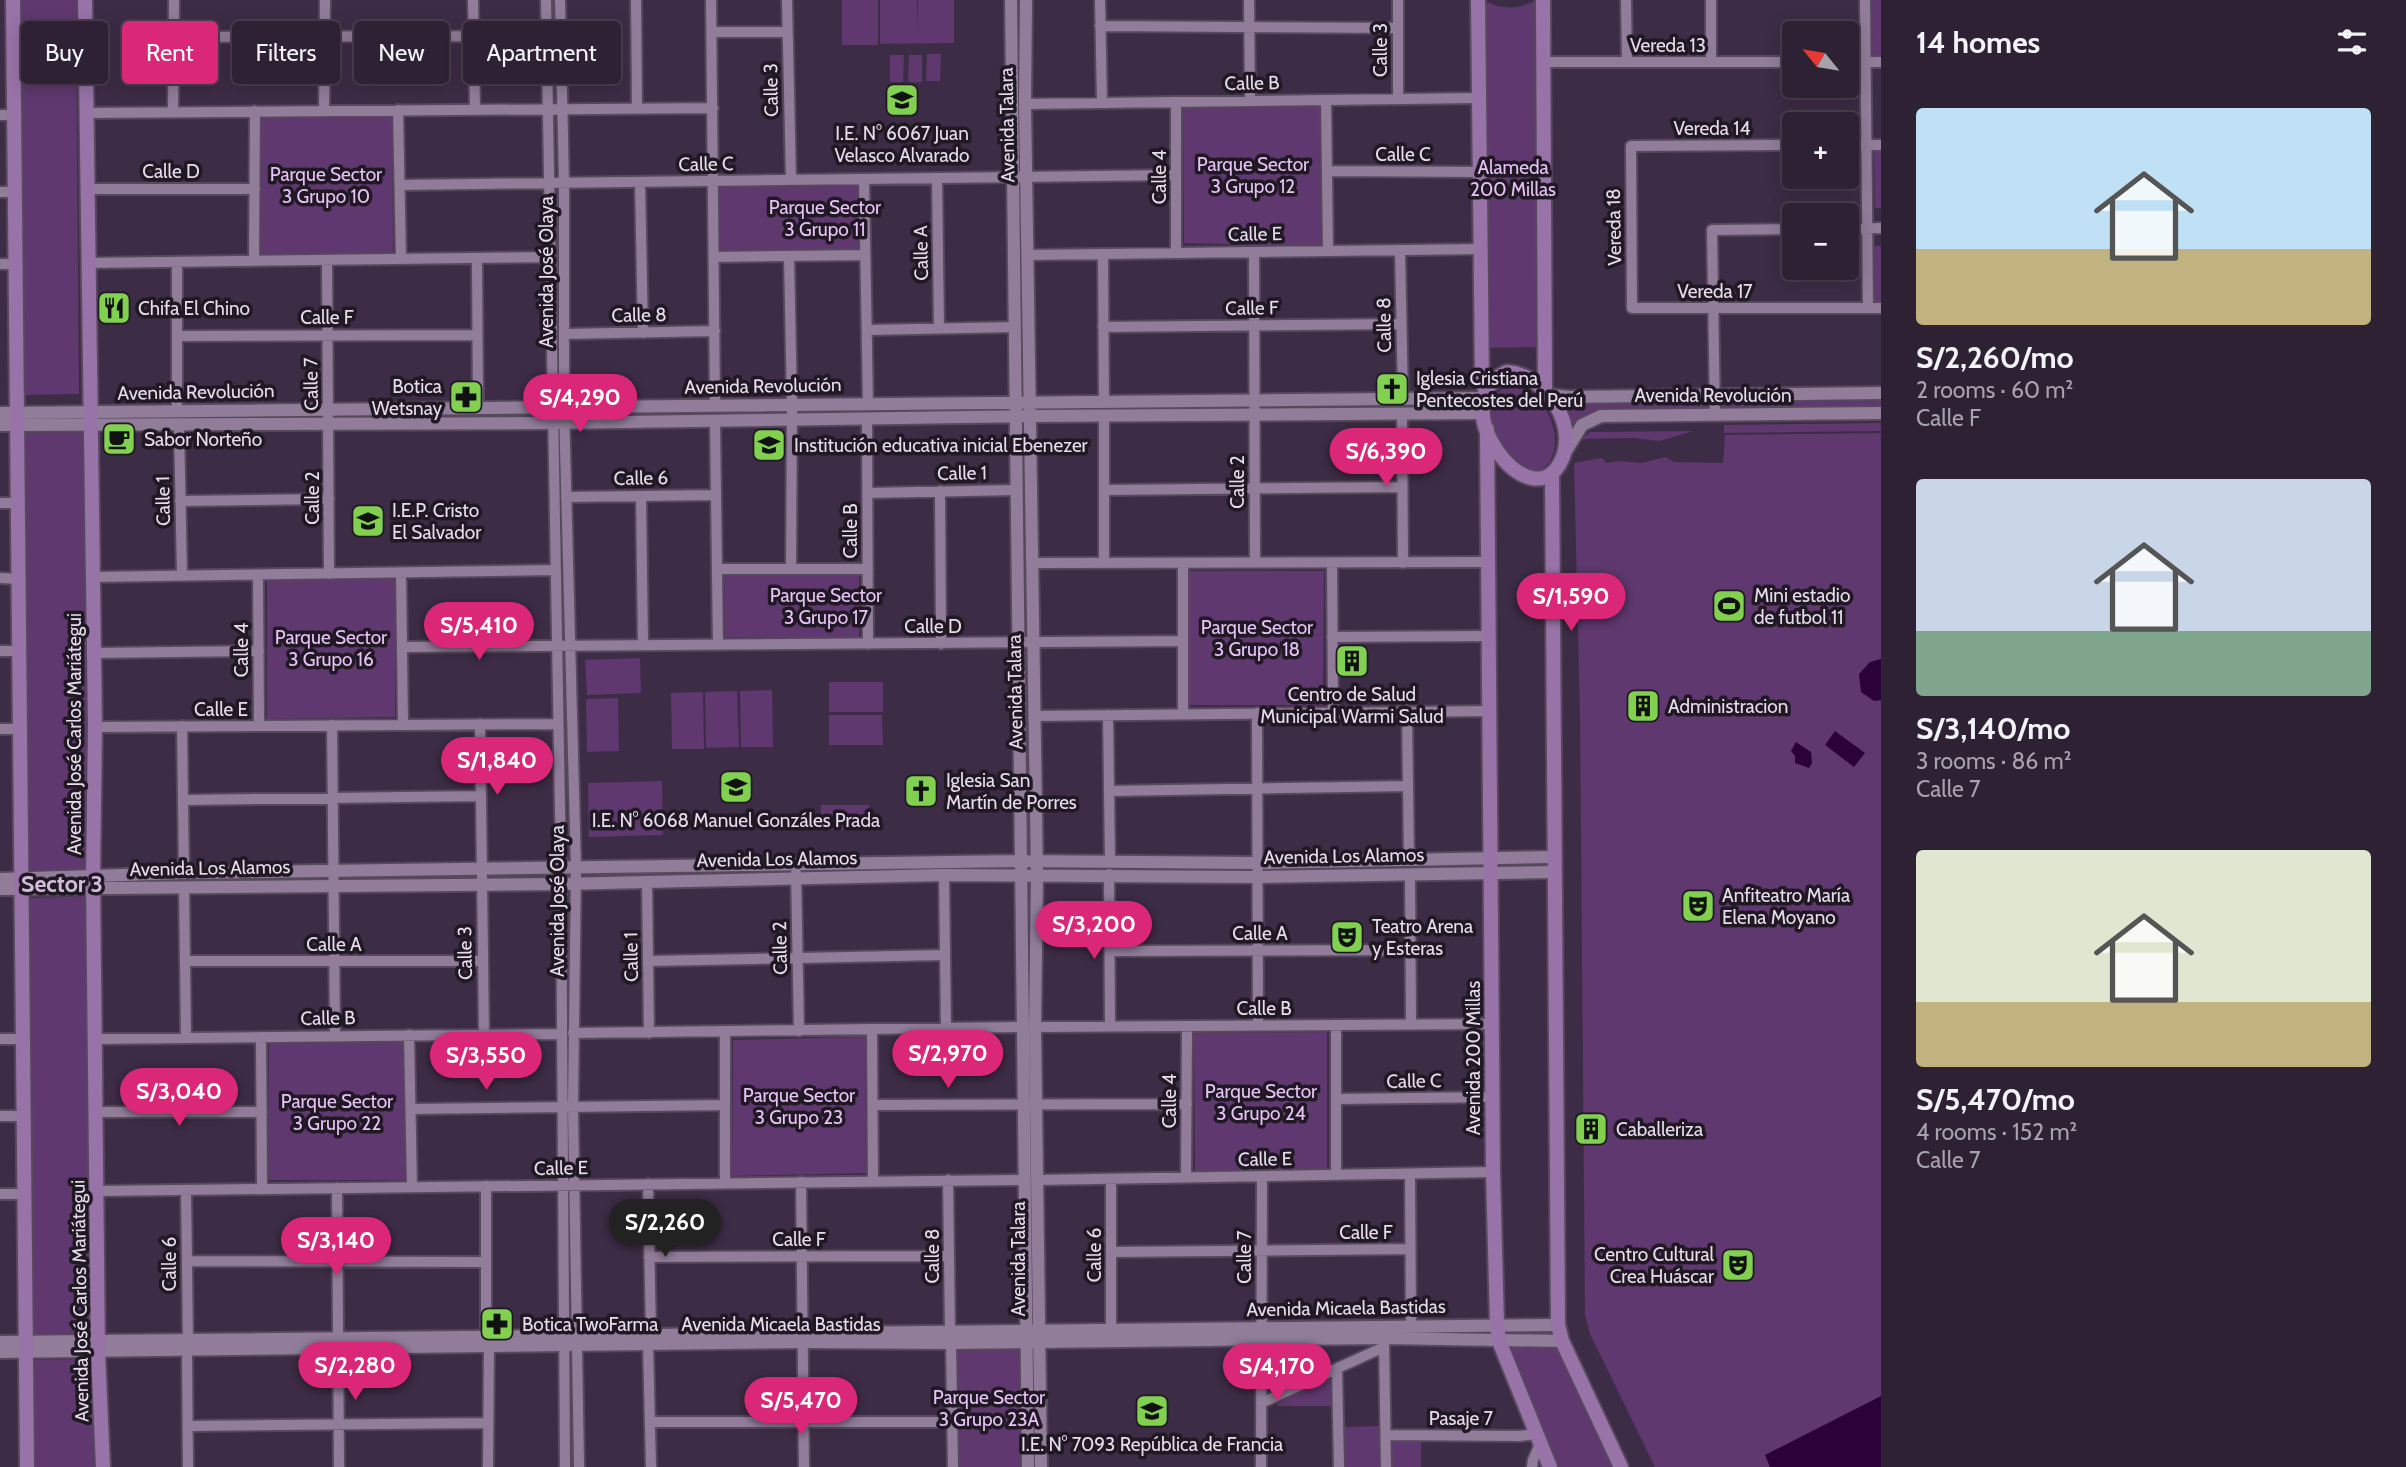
<!DOCTYPE html>
<meta charset="utf-8">
<style>
:root{--surface:#2e2134;--page:#36293c;--text:#f1f3f6;--muted:#a7a3ac;--line:#493e4f;--accent:#db2777}
body{margin:0;font-family:Cabin,sans-serif;background:var(--page);color:var(--text);height:100vh;display:flex;flex-direction:column;font-size:26px;white-space:nowrap}
*{box-sizing:border-box;margin:0}
p{font-size:23px;color:var(--muted)}
.icon{flex:none;width:38px;height:38px;fill:none;stroke:currentColor;stroke-width:2;stroke-linecap:round;stroke-linejoin:round}
.map{position:relative;flex:1;overflow:hidden}
.panel{display:flex;flex-direction:column;background:var(--surface);width:525px}
.panel>*{flex:none}
.hud{position:absolute;left:21px;top:21px;width:665px;height:63px;display:flex;gap:14px}
.needle{width:46px;rotate:300deg}
.fabs{position:absolute;left:1782px;top:21px;display:grid;gap:14px}
.fabs a{display:grid;place-items:center;width:77px;height:77px;border-radius:7px;background:var(--surface);box-shadow:0 4px 18px #0003,0 0 0 2px var(--line);font-size:35px}
.price{position:absolute;translate:-50% -60px;padding:0 16px;border-radius:24px;background:var(--accent);color:#fff;font-size:23px;line-height:46px;filter:drop-shadow(0 2px 4px #0008)}
.price::after{content:'';position:absolute;left:50%;top:42px;width:21px;height:16px;margin-left:-10px;background:inherit;clip-path:polygon(0 0,100% 0,50% 100%)}
.price.active{background:#222;color:#fff}
ul{padding:0;list-style:none}
li{display:grid;align-content:center;gap:14px;height:371px;padding:0 35px}
li span{display:grid;place-items:center;height:217px;border-radius:7px;color:#555}
li>.icon{margin-inline-start:auto}
span .icon{width:126px;height:126px;fill:#fffc;stroke-width:1}
li b{font-size:30px}
h2{display:flex;justify-content:space-between;align-items:center;height:84px;padding:0 35px;font-size:30px}
.pill{padding:0 24px;border-radius:7px;background:var(--surface);box-shadow:0 4px 18px #0003,0 0 0 2px var(--line);font-size:24px;line-height:63px}
.pill.active{background:var(--accent);color:#fff}
main{display:flex;flex:1;min-height:0}
.map>svg:first-child{display:block}
.green{fill:#5e386e}
.water{fill:#2b0139}
.lines{fill:none;stroke-linecap:round;stroke-linejoin:round}
.minor-casing{stroke:#57485d;stroke-width:14}
.tertiary-casing{stroke:#57485d;stroke-width:16}
.secondary-casing{stroke:#57485d;stroke-width:18}
.minor{stroke:#917d9a;stroke-width:10}
.tertiary{stroke:#917d9a;stroke-width:12}
.secondary{stroke:#9873a8;stroke-width:14}
.labels{text-anchor:middle;dominant-baseline:central;stroke-width:7;stroke-linejoin:round;paint-order:stroke}
.street-label{font-size:19px;fill:#e7dcec;stroke:#201823}
.poi-label{font-size:19px;fill:#e7dcec;stroke:#201823;text-anchor:start}
.park-label{font-size:19px;fill:#e6c2f6;stroke:#201823}
.quarter-label{font-size:23px;font-weight:bold;fill:#d1bcda;stroke:#201823}
</style>
<main>
<div class="map">
<svg width="1881" height="1467" viewBox="0 0 1881 1467">
<rect width="100%" height="100%" fill="#3d2c45"/>
<path class="green" d="M18,0H76L79,394L22,395Z
M842,0H878V45H842Z
M880,0H917V31L918,0H954V43L880,44Z
M1484,0C1501,10 1518,10 1536,0L1541,347L1487,348Z
M1870,0H1881V60H1870Z
M927,54H941L940,81H926Z
M890,55H904L903,82H890Z
M909,55H922V82H908Z
M1320,105L1324,246L1184,243L1183,107Z
M392,116L393,253L260,254L259,118Z
M1874,151H1881V208H1875Z
M858,184L859,250L720,254L718,188Z
M1873,246H1881V303H1874Z
M1513,384C1526,389 1539,400 1547,412C1558,430 1560,463 1537,471C1500,471 1469,394 1513,384Z
M1881,401V409L1722,411V402Z
M1708,402V411L1583,419L1570,428L1562,403Z
M1881,423V431L1724,433V425Z
M1693,431L1659,441L1635,438L1581,439L1590,432Z
M84,432L87,869L83,874H32L27,870L23,433Z
M1881,433V1467H1655L1590,1334L1585,1315L1580,715L1574,463L1601,458L1607,463L1618,461L1641,463L1666,457L1674,462L1723,463L1725,435Z
M1190,571H1324L1323,705H1190Z
M859,572V637H725L724,574Z
M395,578V717L267,719V579Z
M640,658L641,693L587,695L585,660Z
M829,682H883V712H829Z
M772,690L773,747H741L740,691Z
M737,691L739,747L706,748L705,692Z
M703,692L704,749H672L671,693Z
M618,698L619,751L587,752L586,699Z
M829,715H882L883,745H829Z
M662,781L663,835L589,837L588,783Z
M821,805H869V830H821Z
M87,896L94,1333L33,1334L29,898Z
M1327,1032V1171L1195,1172L1194,1033Z
M865,1037L866,1173L732,1176L733,1040Z
M404,1041L405,1180H268L269,1044Z
M1504,1345L1558,1347L1612,1467H1556Z
M1021,1349L1022,1467H957L956,1350Z
M89,1359L93,1364L94,1467H33L31,1364L34,1360Z
M1331,1378L1332,1406H1276L1279,1402Z
M1383,1426L1384,1467H1342L1341,1427Z
M1392,1441H1421V1467H1392Z"/>
<path class="water" d="M1881,659V700L1874,701L1861,692L1859,674L1870,662Z
M1835,731L1865,753L1854,767L1825,745Z
M1796,742L1811,752L1812,763L1809,768L1795,763V756L1791,751Z
M1881,1396V1467H1770L1765,1455Z"/>
<g class="lines">
<defs>
<path id="minor" d="M473,0L475,110
M546,0L561,868L565,1467
M560,0L564,183V408L576,868L573,1107L579,1467
M636,0L637,108
M711,0L715,406
M787,0L791,180
M1100,0L1102,103
M1249,0L1250,101
M1626,0L1627,62
M1711,0V62
M1865,0L1868,308
M1100,26L1398,28
M712,32H787
M174,37L474,36
M1543,62H1794
M1846,62H1881
M1398,99V0
M1326,100L1328,251
M1025,104L1478,98
M398,110L401,259
M324,111L325,0
M173,112L174,0
M86,113L713,108
M0,115H14
M1794,145L1631,146L1632,308H1881
M1846,145H1881
M1327,171L1479,172
M937,178L939,328
M864,179L868,404
M640,182L643,333
M400,185L1176,175
M88,189H255
M0,192H15
M1846,229L1881,228
M1400,250L1403,399
M1254,252L1255,563
M1176,253V102
M1103,254L1104,402
M1029,255L1481,249
M789,256L792,405L791,569
M714,257L865,255
M477,258L478,408
M327,260L329,574
M254,261L255,111
M177,262V411
M88,263L551,257
M0,264H16
M1103,327L1401,324
M867,330L1015,327
M564,334L715,331
M177,336L477,335
M1402,413L1403,563
M1715,415L1712,230L1794,229
M1104,416V563
M867,418L868,644
M715,421L718,645
M179,425L182,576
M1104,490L1402,487
M940,491L941,644
M867,493L1017,490
M641,496L643,645
M566,497L716,495
M180,501L329,499
M0,503H18
M1033,563L1487,562
M1183,563V714
M1332,563L1333,712
M717,569H868
M401,573L403,725
M258,575L259,726
M93,577L556,570
M0,578L19,579
M1332,637L1488,636
M402,647L1183,641
M0,651H19
M93,653L259,651
M1407,711L1409,860
M1257,713L1258,1025
M1108,715L1110,861
M1035,716L1490,711
M480,724L484,1034
M332,725L335,1036
M182,726L184,873
M95,727L558,724
M0,729H20
M1109,791L1408,786
M183,800L481,796
M796,873L799,1031
M1109,874L1110,1026
M1410,874L1411,1024
M944,875L946,1029
M647,881L649,1033
M184,887L186,1038
M1110,951L1410,950
M185,961H483
M649,961L945,955
M1035,1027L1492,1024
M872,1030L873,1181
M725,1032V1183
M573,1033L1023,1027
M409,1035L412,1187
M261,1037L262,1189
M0,1039H23
M96,1039L561,1034
M1336,1099L1492,1097
M873,1105L1187,1104
M411,1109L725,1105
M96,1112H262
M0,1116H24
M1410,1174L1411,1325
M1336,1175V1025
M1186,1177L1187,1026
M1111,1179V1331
M948,1180L950,1332
M1037,1180L1493,1172
M801,1182L804,1467
M648,1184L651,1335
M486,1186V1336
M337,1188L339,1467
M186,1190L188,1339
M97,1191L1025,1180
M0,1194H25
M1111,1252L1410,1249
M649,1257L949,1256
M187,1261L486,1262
M951,1343L953,1467
M648,1344L651,1467
M1384,1344L1386,1467
M187,1349L188,1467
M1337,1369L1339,1467
M1261,1403L1384,1347
M650,1422H952
M188,1426L488,1423
M1386,1435L1520,1436L1536,1434
M488,1467L489,1345
M1261,1467L1262,1176
M1532,1467L1533,1460L1540,1444"/>
<path id="tertiary" d="M1011,0L1028,1467
M1026,0L1025,104L1037,875L1035,1027L1041,1467
M1550,395L1569,397L1881,393
M0,413L1485,398
M0,425L553,423L1030,416L1483,413
M1566,451L1582,425L1601,416L1881,413
M0,879L184,873L1021,861L1258,863L1554,857
M0,889L561,884L944,875L1258,877L1554,872
M0,1342L1558,1325
M0,1352L801,1342L951,1343L1384,1338L1562,1341"/>
<path id="secondary" d="M13,0L27,1467
M85,0L95,727L93,877L98,1352L103,1467
M1478,0L1482,381L1486,392
M1543,0L1545,389
M1507,372C1544,374 1578,423 1562,459C1533,526 1438,402 1507,372Z
M1487,429L1493,1172L1497,1325L1499,1341L1550,1467
M1552,473L1558,1325L1562,1341L1621,1467"/>
</defs>
<use href="#minor" class="minor-casing"/>
<use href="#tertiary" class="tertiary-casing"/>
<use href="#secondary" class="secondary-casing"/>
<use href="#minor" class="minor"/>
<use href="#tertiary" class="tertiary"/>
<use href="#secondary" class="secondary"/>
</g>
<defs>
<symbol id="school-square" viewBox="-11 -11 22 22"><rect x="-9" y="-9" width="18" height="18" rx="4" fill="#81d050" stroke="#201823"/><path d="M0-5L7-2L0 1L-7-2ZM-4 1L0 2.5L4 1V4Q0 6-4 4Z" fill="#111"/></symbol>
<symbol id="restaurant-square" viewBox="-11 -11 22 22"><rect x="-9" y="-9" width="18" height="18" rx="4" fill="#81d050" stroke="#201823"/><path d="M-5-6h1v4h1v-4h1v4h1v-4h1v5L-1.5 .5V6h-2V.5L-5-1ZM5-6V6H3V1.5H1.5Q1.5-4 5-6Z" fill="#111"/></symbol>
<symbol id="church-square" viewBox="-11 -11 22 22"><rect x="-9" y="-9" width="18" height="18" rx="4" fill="#81d050" stroke="#201823"/><path d="M-1.2-6h2.4v3.5h3.3v2.4h-3.3V6h-2.4V-.1h-3.3v-2.4h3.3Z" fill="#111"/></symbol>
<symbol id="pharmacy-square" viewBox="-11 -11 22 22"><rect x="-9" y="-9" width="18" height="18" rx="4" fill="#81d050" stroke="#201823"/><path d="M-2-6h4v4h4v4h-4v4h-4v-4h-4v-4h4Z" fill="#111"/></symbol>
<symbol id="cafe-square" viewBox="-11 -11 22 22"><rect x="-9" y="-9" width="18" height="18" rx="4" fill="#81d050" stroke="#201823"/><path d="M-5.5-4.5H6V0H3Q3 3.5 0 3.5H-2.5Q-5.5 3.5-5.5 0ZM3-3.2v2h1.7v-2ZM-6 4.5H4V6H-6Z" fill="#111"/></symbol>
<symbol id="stadium-square" viewBox="-11 -11 22 22"><rect x="-9" y="-9" width="18" height="18" rx="4" fill="#81d050" stroke="#201823"/><path d="M0-5a6.5 5 0 1 0 0 10a6.5 5 0 1 0 0-10ZM-3.5-1.8h7v3.6h-7Z" fill="#111"/></symbol>
<symbol id="building-square" viewBox="-11 -11 22 22"><rect x="-9" y="-9" width="18" height="18" rx="4" fill="#81d050" stroke="#201823"/><path d="M-4-6H4V6H1V3H-1V6H-4ZM-2.5-4.3h1.7v1.8h-1.7ZM.8-4.3h1.7v1.8H.8ZM-2.5-1h1.7V.8h-1.7ZM.8-1h1.7V.8H.8Z" fill="#111"/></symbol>
<symbol id="theatre-square" viewBox="-11 -11 22 22"><rect x="-9" y="-9" width="18" height="18" rx="4" fill="#81d050" stroke="#201823"/><path d="M-5-5.5Q0-4 5-5.5V0Q5 5 0 6Q-5 5-5 0ZM-3.3-2.5H-1v1.5H-3.3ZM1-2.5H3.3v1.5H1ZM-2.8 1Q0 5.5 2.8 1Z" fill="#111"/></symbol>
</defs>
<g fill-rule="evenodd">
<use href="#school-square" x="883" y="81" width="38" height="38"/>
<use href="#restaurant-square" x="95" y="289" width="38" height="38"/>
<use href="#church-square" x="1373" y="370" width="38" height="38"/>
<use href="#pharmacy-square" x="447" y="378" width="38" height="38"/>
<use href="#cafe-square" x="100" y="420" width="38" height="38"/>
<use href="#school-square" x="750" y="426" width="38" height="38"/>
<use href="#school-square" x="349" y="502" width="38" height="38"/>
<use href="#stadium-square" x="1710" y="587" width="38" height="38"/>
<use href="#building-square" x="1333" y="642" width="38" height="38"/>
<use href="#building-square" x="1624" y="687" width="38" height="38"/>
<use href="#school-square" x="717" y="768" width="38" height="38"/>
<use href="#church-square" x="902" y="772" width="38" height="38"/>
<use href="#theatre-square" x="1679" y="887" width="38" height="38"/>
<use href="#theatre-square" x="1328" y="918" width="38" height="38"/>
<use href="#building-square" x="1572" y="1110" width="38" height="38"/>
<use href="#theatre-square" x="1719" y="1246" width="38" height="38"/>
<use href="#pharmacy-square" x="478" y="1305" width="38" height="38"/>
<use href="#school-square" x="1133" y="1392" width="38" height="38"/>
</g>
<g class="labels">
<g class="street-label">
<text x="1668" y="45">Vereda 13</text>
<text transform="translate(1380 50) rotate(-90)">Calle 3</text>
<text transform="translate(1252 83) rotate(-1)">Calle B</text>
<text transform="translate(771 90) rotate(-91)">Calle 3</text>
<text transform="translate(1007 125) rotate(-91)">Avenida Talara</text>
<text x="1712" y="128">Vereda 14</text>
<text x="1403" y="154">Calle C</text>
<text transform="translate(706 164) rotate(-1)">Calle C</text>
<text x="171" y="171">Calle D</text>
<text transform="translate(1159 177) rotate(-90)">Calle 4</text>
<text transform="translate(1614 227) rotate(-91)">Vereda 18</text>
<text transform="translate(1255 234) rotate(-1)">Calle E</text>
<text transform="translate(921 253) rotate(-91)">Calle A</text>
<text transform="translate(546 272) rotate(-90)">Avenida José Olaya</text>
<text x="1715" y="291">Vereda 17</text>
<text transform="translate(1252 308) rotate(-1)">Calle F</text>
<text transform="translate(639 315) rotate(-1)">Calle 8</text>
<text x="327" y="317">Calle F</text>
<text transform="translate(1384 325) rotate(-91)">Calle 8</text>
<text transform="translate(311 384) rotate(-91)">Calle 7</text>
<text transform="translate(763 386) rotate(-1)">Avenida Revolución</text>
<text transform="translate(196 392) rotate(-1)">Avenida Revolución</text>
<text x="1713" y="395">Avenida Revolución</text>
<text transform="translate(962 473) rotate(-1)">Calle 1</text>
<text transform="translate(641 478) rotate(-1)">Calle 6</text>
<text transform="translate(1237 482) rotate(-90)">Calle 2</text>
<text transform="translate(312 498) rotate(-90)">Calle 2</text>
<text transform="translate(163 501) rotate(-91)">Calle 1</text>
<text transform="translate(850 531) rotate(-90)">Calle B</text>
<text x="933" y="626">Calle D</text>
<text transform="translate(241 650) rotate(-90)">Calle 4</text>
<text transform="translate(1015 692) rotate(-91)">Avenida Talara</text>
<text x="221" y="709">Calle E</text>
<text transform="translate(74 734) rotate(-90)">Avenida José Carlos Mariátegui</text>
<text transform="translate(1344 856) rotate(-1)">Avenida Los Alamos</text>
<text transform="translate(777 859) rotate(-1)">Avenida Los Alamos</text>
<text transform="translate(210 868) rotate(-1)">Avenida Los Alamos</text>
<text transform="translate(557 901) rotate(-90)">Avenida José Olaya</text>
<text x="1260" y="933">Calle A</text>
<text x="334" y="944">Calle A</text>
<text transform="translate(780 948) rotate(-91)">Calle 2</text>
<text transform="translate(465 953) rotate(-91)">Calle 3</text>
<text transform="translate(631 957) rotate(-91)">Calle 1</text>
<text x="1264" y="1008">Calle B</text>
<text transform="translate(328 1018) rotate(-1)">Calle B</text>
<text transform="translate(1473 1058) rotate(-90)">Avenida 200 Millas</text>
<text transform="translate(1414 1081) rotate(-1)">Calle C</text>
<text transform="translate(1169 1101) rotate(-90)">Calle 4</text>
<text transform="translate(1265 1159) rotate(-1)">Calle E</text>
<text transform="translate(561 1168) rotate(-1)">Calle E</text>
<text x="1366" y="1232">Calle F</text>
<text x="799" y="1239">Calle F</text>
<text transform="translate(1094 1255) rotate(-90)">Calle 6</text>
<text transform="translate(932 1256) rotate(-90)">Calle 8</text>
<text transform="translate(1244 1257) rotate(-90)">Calle 7</text>
<text transform="translate(1018 1259) rotate(-90)">Avenida Talara</text>
<text transform="translate(169 1264) rotate(-90)">Calle 6</text>
<text transform="translate(80 1301) rotate(-91)">Avenida José Carlos Mariátegui</text>
<text transform="translate(1346 1308) rotate(-1)">Avenida Micaela Bastidas</text>
<text x="781" y="1324">Avenida Micaela Bastidas</text>
<text x="1461" y="1418">Pasaje 7</text>
</g>
<g class="poi-label">
<text x="902" y="133" text-anchor="middle">I.E. N° 6067 Juan<tspan x="902" dy="22">Velasco Alvarado</tspan></text>
<text x="138" y="308">Chifa El Chino</text>
<text x="1416" y="378">Iglesia Cristiana<tspan x="1416" dy="22">Pentecostes del Perú</tspan></text>
<text x="442" y="386" text-anchor="end">Botica<tspan x="442" dy="22">Wetsnay</tspan></text>
<text x="144" y="439">Sabor Norteño</text>
<text x="794" y="445">Institución educativa inicial Ebenezer</text>
<text x="392" y="510">I.E.P. Cristo<tspan x="392" dy="22">El Salvador</tspan></text>
<text x="1754" y="595">Mini estadio<tspan x="1754" dy="22">de futbol 11</tspan></text>
<text x="1352" y="694" text-anchor="middle">Centro de Salud<tspan x="1352" dy="22">Municipal Warmi Salud</tspan></text>
<text x="1668" y="706">Administracion</text>
<text x="946" y="780">Iglesia San<tspan x="946" dy="22">Martín de Porres</tspan></text>
<text x="736" y="820" text-anchor="middle">I.E. N° 6068 Manuel Gonzáles Prada</text>
<text x="1722" y="895">Anfiteatro María<tspan x="1722" dy="22">Elena Moyano</tspan></text>
<text x="1372" y="926">Teatro Arena<tspan x="1372" dy="22">y Esteras</tspan></text>
<text x="1616" y="1129">Caballeriza</text>
<text x="1714" y="1254" text-anchor="end">Centro Cultural<tspan x="1714" dy="22">Crea Huáscar</tspan></text>
<text x="522" y="1324">Botica TwoFarma</text>
<text x="1152" y="1444" text-anchor="middle">I.E. N° 7093 República de Francia</text>
</g>
<g class="park-label">
<text x="1253" y="164">Parque Sector<tspan x="1253" dy="22">3 Grupo 12</tspan></text>
<text x="1513" y="167">Alameda<tspan x="1513" dy="22">200 Millas</tspan></text>
<text x="326" y="174">Parque Sector<tspan x="326" dy="22">3 Grupo 10</tspan></text>
<text x="825" y="207">Parque Sector<tspan x="825" dy="22">3 Grupo 11</tspan></text>
<text x="826" y="595">Parque Sector<tspan x="826" dy="22">3 Grupo 17</tspan></text>
<text x="1257" y="627">Parque Sector<tspan x="1257" dy="22">3 Grupo 18</tspan></text>
<text x="331" y="637">Parque Sector<tspan x="331" dy="22">3 Grupo 16</tspan></text>
<text x="1261" y="1091">Parque Sector<tspan x="1261" dy="22">3 Grupo 24</tspan></text>
<text x="799" y="1095">Parque Sector<tspan x="799" dy="22">3 Grupo 23</tspan></text>
<text x="337" y="1101">Parque Sector<tspan x="337" dy="22">3 Grupo 22</tspan></text>
<text x="989" y="1397">Parque Sector<tspan x="989" dy="22">3 Grupo 23A</tspan></text>
</g>
<g class="quarter-label">
<text x="62" y="884">Sector 3</text>
</g>
</g>
</svg>
<div class="fabs">
<a><svg class="needle" viewBox="-14 -14 28 28"><path d="M0-13l5 13h-10z" fill="#e53935"/><path d="M0 13l5-13h-10z" fill="#a7a3ac"/></svg></a>
<a>+</a>
<a>−</a>
</div>
<b class="price" style="left:580px;top:434px">S/4,290</b>
<b class="price" style="left:1386px;top:488px">S/6,390</b>
<b class="price" style="left:1571px;top:633px">S/1,590</b>
<b class="price" style="left:479px;top:662px">S/5,410</b>
<b class="price" style="left:497px;top:797px">S/1,840</b>
<b class="price" style="left:1094px;top:961px">S/3,200</b>
<b class="price" style="left:948px;top:1090px">S/2,970</b>
<b class="price" style="left:486px;top:1092px">S/3,550</b>
<b class="price" style="left:179px;top:1128px">S/3,040</b>
<b class="price active" style="left:665px;top:1259px">S/2,260</b>
<b class="price" style="left:336px;top:1277px">S/3,140</b>
<b class="price" style="left:355px;top:1402px">S/2,280</b>
<b class="price" style="left:1277px;top:1403px">S/4,170</b>
<b class="price" style="left:801px;top:1437px">S/5,470</b>
<div class="hud">
<a class="pill">Buy</a>
<a class="pill active">Rent</a>
<a class="pill">Filters</a>
<a class="pill">New</a>
<a class="pill">Apartment</a>
</div>
</div>
<section class="panel">
<h2>14 homes<svg class="icon" aria-label="filters" viewBox="0 0 24 24"><path d="M4 7h16M4 17h16"/><circle cx="9" cy="7" r="2"/><circle cx="15" cy="17" r="2"/></svg></h2>
<ul>
<li><span style="background:linear-gradient(#bfe0f5 65%,#c2b280 0)"><svg class="icon" aria-label="home" viewBox="0 0 24 24"><path d="M3 11l9-7 9 7M6 9v11h12V9"/></svg></span><div><b>S/2,260/mo</b><p>2 rooms · 60 m²</p><p>Calle F</p></div></li>
<li><span style="background:linear-gradient(#c9d6e8 70%,#7fa58c 0)"><svg class="icon" aria-label="home" viewBox="0 0 24 24"><path d="M3 11l9-7 9 7M6 9v11h12V9"/></svg></span><div><b>S/3,140/mo</b><p>3 rooms · 86 m²</p><p>Calle 7</p></div></li>
<li><span style="background:linear-gradient(#dfe7d0 70%,#c2b280 0)"><svg class="icon" aria-label="home" viewBox="0 0 24 24"><path d="M3 11l9-7 9 7M6 9v11h12V9"/></svg></span><div><b>S/5,470/mo</b><p>4 rooms · 152 m²</p><p>Calle 7</p></div></li>
</ul>
</section>
</main>
